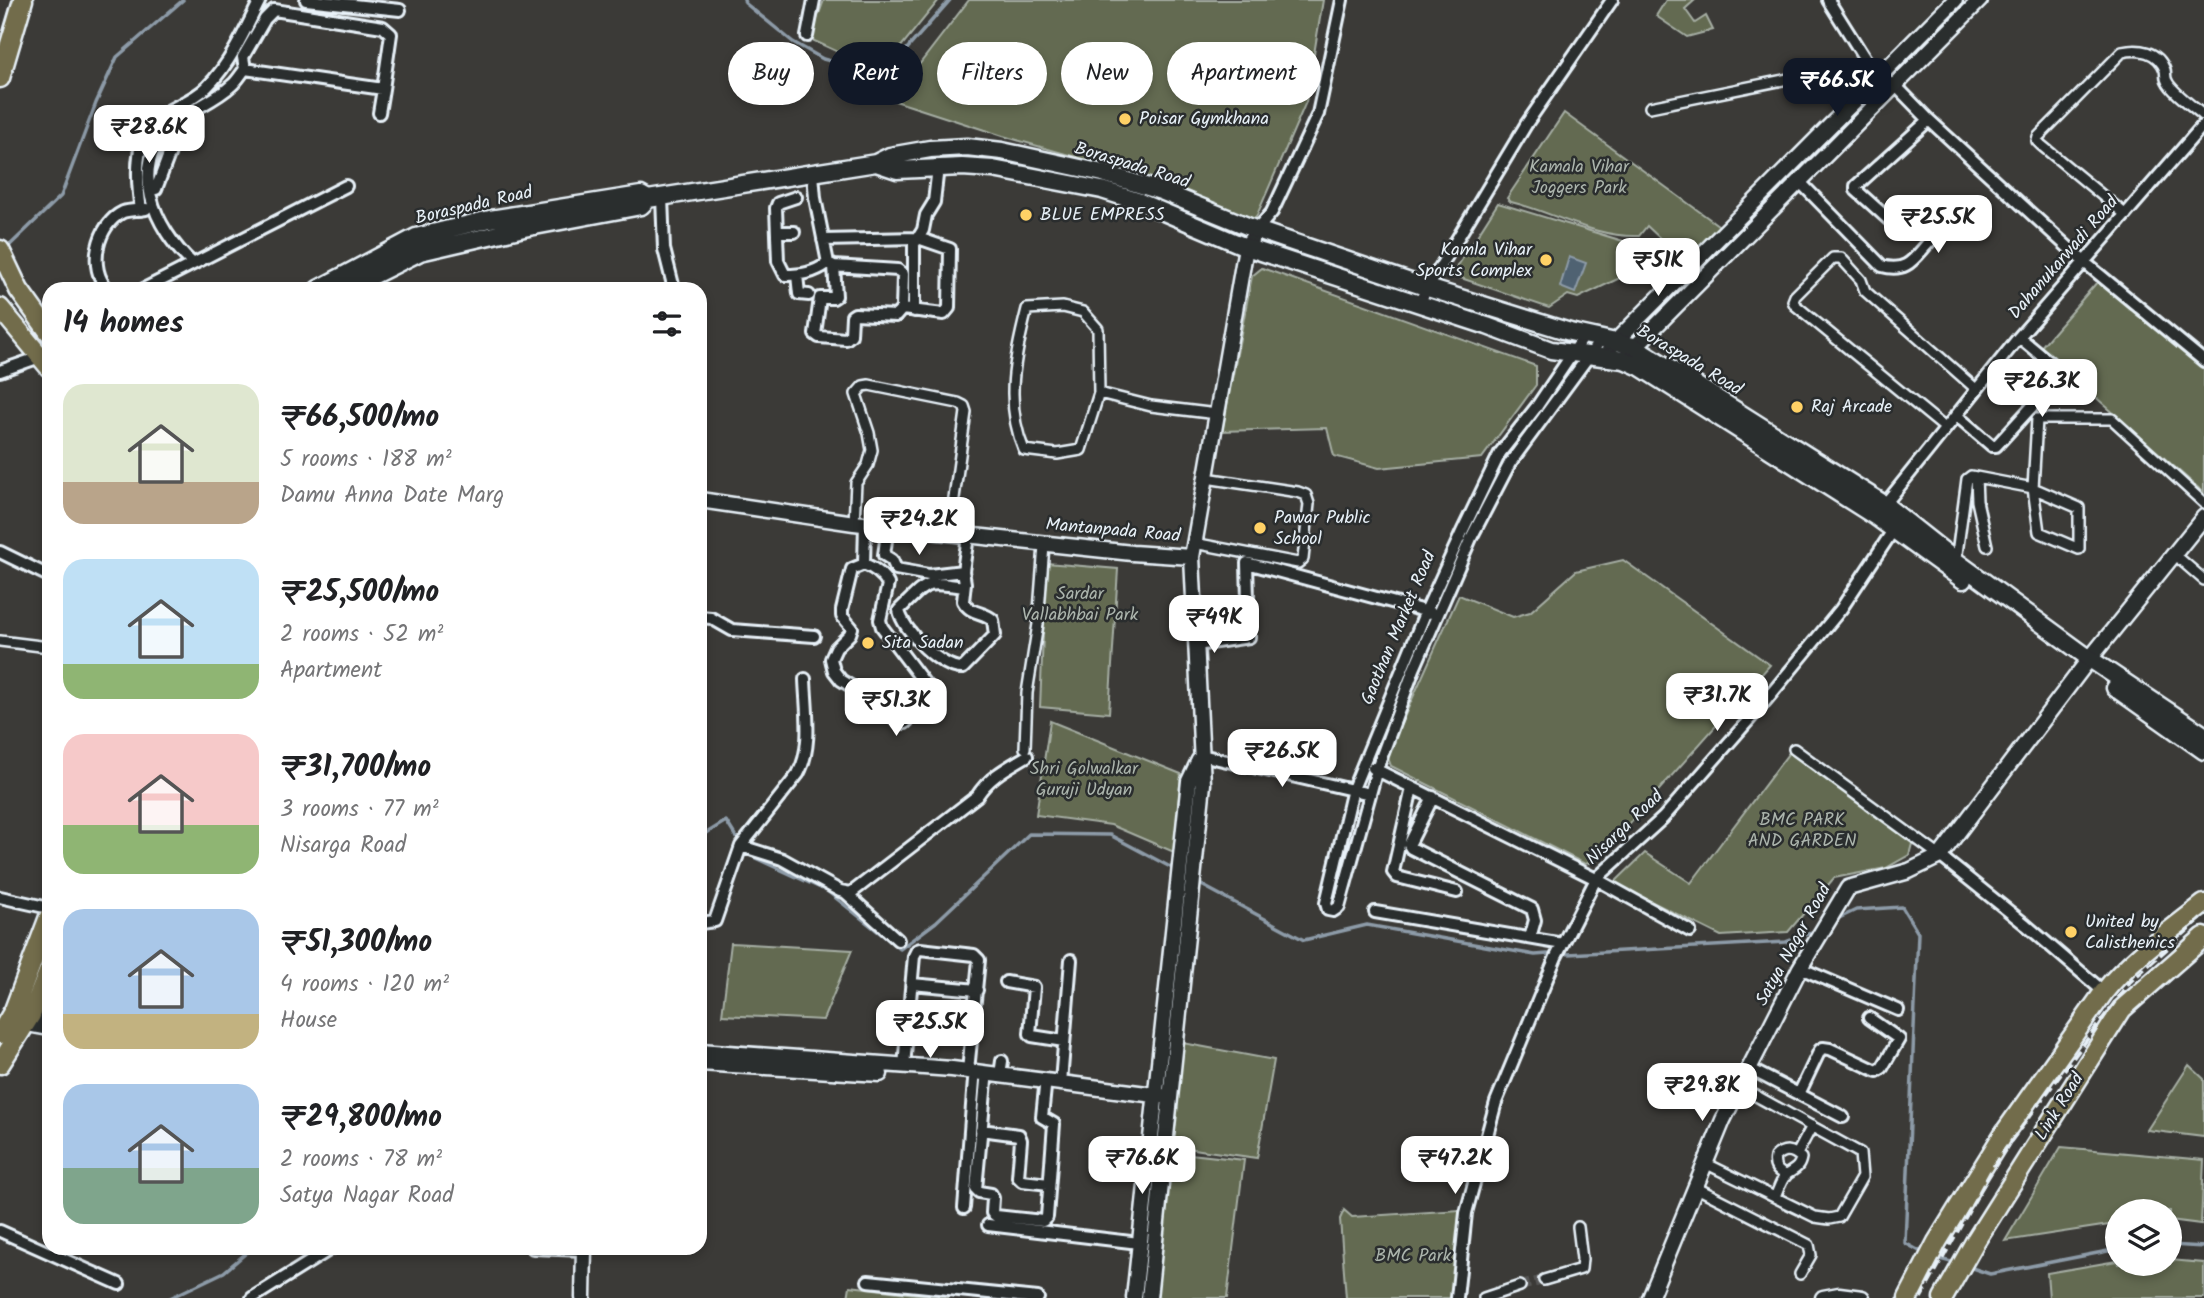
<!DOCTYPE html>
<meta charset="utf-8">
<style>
:root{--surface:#fff;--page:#f2f2f2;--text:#202124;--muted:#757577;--accent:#111827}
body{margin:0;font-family:Kalam,sans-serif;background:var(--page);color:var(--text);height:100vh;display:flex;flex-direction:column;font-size:26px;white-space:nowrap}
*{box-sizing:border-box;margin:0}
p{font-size:23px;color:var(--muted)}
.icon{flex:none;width:38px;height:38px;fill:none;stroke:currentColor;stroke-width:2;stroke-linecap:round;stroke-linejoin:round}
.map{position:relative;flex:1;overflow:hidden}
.panel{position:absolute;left:42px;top:282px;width:665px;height:973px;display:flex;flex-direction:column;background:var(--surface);border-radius:21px;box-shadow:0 4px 10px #0003}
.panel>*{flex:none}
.top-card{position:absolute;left:728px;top:42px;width:665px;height:63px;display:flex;gap:14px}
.buttons{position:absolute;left:2105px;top:1199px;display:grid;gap:14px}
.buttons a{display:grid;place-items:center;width:77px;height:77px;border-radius:50%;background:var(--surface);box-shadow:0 4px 10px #0003;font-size:35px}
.price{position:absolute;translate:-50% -60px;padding:0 16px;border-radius:14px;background:#fff;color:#222;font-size:23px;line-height:46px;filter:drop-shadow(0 2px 4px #0008)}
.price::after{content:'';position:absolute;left:50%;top:42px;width:21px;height:16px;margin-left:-10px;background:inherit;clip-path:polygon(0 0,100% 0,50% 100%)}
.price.active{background:var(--accent);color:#fff}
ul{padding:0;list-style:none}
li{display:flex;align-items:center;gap:21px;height:175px;padding:0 21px}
li span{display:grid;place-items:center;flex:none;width:196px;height:140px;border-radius:21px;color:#555}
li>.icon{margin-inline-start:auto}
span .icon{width:84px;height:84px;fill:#fffc;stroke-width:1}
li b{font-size:30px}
h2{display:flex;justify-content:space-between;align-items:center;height:84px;padding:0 21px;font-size:30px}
.chip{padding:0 24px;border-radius:32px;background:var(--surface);box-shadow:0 4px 10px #0003;font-size:24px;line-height:63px}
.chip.active{background:var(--accent);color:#fff}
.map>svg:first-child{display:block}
.green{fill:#636b51;stroke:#a6aea4;stroke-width:2}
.water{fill:#506272;stroke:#8d9ba8;stroke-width:2}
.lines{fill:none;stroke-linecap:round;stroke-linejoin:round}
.stream{stroke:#8d9ba8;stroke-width:3.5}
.minor-tunnel{stroke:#555554;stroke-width:10;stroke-dasharray:10 5;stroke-linecap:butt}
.pedestrian-casing{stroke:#e8f1f8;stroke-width:14}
.minor-casing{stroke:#e8f1f8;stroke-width:16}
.tertiary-casing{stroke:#e8f1f8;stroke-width:19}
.secondary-casing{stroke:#e8f1f8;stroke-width:21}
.primary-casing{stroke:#e8f1f8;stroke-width:23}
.pedestrian{stroke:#2a2d2e;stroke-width:9}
.minor{stroke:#2a2d2e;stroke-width:10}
.tertiary{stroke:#2a2d2e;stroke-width:14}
.secondary{stroke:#2a2d2e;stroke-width:16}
.primary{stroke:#726c4b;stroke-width:18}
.rail{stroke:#e8f1f8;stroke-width:3.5;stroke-dasharray:10 5;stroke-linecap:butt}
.poi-dot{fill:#ffd166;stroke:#2a2d2e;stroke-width:2.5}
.labels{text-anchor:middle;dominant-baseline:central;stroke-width:5;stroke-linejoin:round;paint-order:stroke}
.poi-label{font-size:18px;fill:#e8f1f8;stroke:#2a2d2e;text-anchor:start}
.street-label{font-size:18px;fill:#e8f1f8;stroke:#2a2d2e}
.park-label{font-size:18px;fill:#acb5ad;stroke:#2a2d2e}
</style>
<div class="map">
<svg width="2204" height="1298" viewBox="0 0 2204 1298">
<rect width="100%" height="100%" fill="#3b3a37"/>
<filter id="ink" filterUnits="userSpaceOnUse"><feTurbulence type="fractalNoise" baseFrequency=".0143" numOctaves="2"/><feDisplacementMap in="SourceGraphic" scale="14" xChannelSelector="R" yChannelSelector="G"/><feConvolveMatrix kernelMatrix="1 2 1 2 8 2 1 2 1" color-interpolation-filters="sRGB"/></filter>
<g filter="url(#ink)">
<path class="green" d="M824,0H939L891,59L849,57L810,39Z
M969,0H1323L1306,102L1254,222L1174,185L1003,136L892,100Z
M1666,0H1695L1685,9L1695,23L1706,16L1713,30L1687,37L1656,16Z
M1564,113L1722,228L1683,260L1647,226L1639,236C1595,238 1553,212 1511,202L1507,198Z
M1498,203L1636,245L1622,277L1578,298L1568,295L1549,308L1452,275Z
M1262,268L1536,366V385L1482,458L1379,468L1334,456L1327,428L1222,431L1252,276Z
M2098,281L2204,369V493L2040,348Z
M1623,560L1770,665L1596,861L1585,864L1391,766L1387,755L1459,595L1513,617L1530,612L1576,571Z
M1046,563L1118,569L1109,713L1040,707Z
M1050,721L1181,774L1174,852L1111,825L1036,815Z
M1791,750L1913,840L1909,855L1886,868L1834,878L1788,932L1721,936L1614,883L1645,853L1691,883Z
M731,943L852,950L823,1020L722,1015Z
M1183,1043L1274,1060L1257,1158L1172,1146Z
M2189,1065L2204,1079V1137L2147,1130Z
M2061,1147L2204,1160L2201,1224L2170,1220V1211H2118L2117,1222L2109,1225L2005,1241Z
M1172,1152L1244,1160L1227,1298H1155Z
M1344,1210L1352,1217L1460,1210L1452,1298H1346L1340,1219Z
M2170,1260L2204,1263V1298H2049L2047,1273L2117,1261L2118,1264H2170Z
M850,1286L948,1298H848Z"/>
<path class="water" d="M1569,257L1586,263L1575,293L1560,287Z"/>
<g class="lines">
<path class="stream" d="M744,0L745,3L793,42L823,59L884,75L950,0
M7,248L61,196L96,103L117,57L183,0
M700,837L726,821L736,837
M747,852L749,855L827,891L900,949L936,922L1029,834L1110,835L1174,869
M1196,882L1304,940L1367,925L1535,955L1548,954
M1835,920L1856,910L1902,907L1918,933L1905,1243L1925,1254
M1568,954L1786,942L1812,932
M2170,1245L2204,1247
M1936,1258L1955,1263
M1966,1266L1990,1274L2118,1249
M170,1298L224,1272L252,1248"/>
<path class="minor-tunnel" d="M1520,1286L1544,1280"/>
<defs>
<path id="pedestrian" d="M1650,107L1867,63
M2126,215L2041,145L2037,141L2038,137L2122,52C2139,48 2158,51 2165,70C2166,74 2165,78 2167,81C2171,91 2195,108 2204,116
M1099,393L1081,450L1057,454L1024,450C1004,403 1015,356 1027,309L1063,307L1083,312L1098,329L1099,393L1151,406L1217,414
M1945,428L1795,305L1793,301L1795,296L1833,258H1841L1861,280L1865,291L1976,389
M1976,477L1977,501L1987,546
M2033,488L2079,508V549L2039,532Z
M854,523L856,483L868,465L872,450L869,433L856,394L863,386L869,385L958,403L964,406L966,412L949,534
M1194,543L1298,563L1303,559L1309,504L1306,495L1298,492L1206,478
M2174,554L2204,580
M1956,561L1967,479L1971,476L2033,488L2037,419H2112L2204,503
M0,641L49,647
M1025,748L1027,693L1038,624L1044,545
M1794,749L1940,856
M1797,1154L1812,1126
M1705,1163L1815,1217L1829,1219L1839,1217L1862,1177L1860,1153L1740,1087
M1695,1187L1809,1245L1811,1255L1800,1274
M1775,1197C1778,1191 1781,1180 1786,1175C1794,1169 1799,1169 1801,1158C1792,1149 1783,1149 1775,1157C1773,1167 1777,1171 1786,1176
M1544,1280L1581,1269L1582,1259L1578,1227
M1484,1298L1520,1286"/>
<path id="minor" d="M306,0L400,10
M1828,0L1877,78L1895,85L1929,120L2083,261L2204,361
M807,36L814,0
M379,113L383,89
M813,174L815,198L828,263L834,266L898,270L903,274L902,309L896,316L855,314L852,316L851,335L846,339L819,337L815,334L820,298H833L836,296L834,266
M1799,181L1882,266C1908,273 1914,258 1930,241L1931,237L1913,221L1897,227L1856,190V186L1929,120
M156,189L173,144L172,136L165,133
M662,197L664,249L674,289
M796,197L778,203L776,208L778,261L785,275C802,275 814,273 828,263
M141,210C137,184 133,136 157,118C173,106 193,101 207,87C230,64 246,29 260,0
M1257,230L1272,212L1318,114L1342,0
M777,232H794
M823,240L918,238L923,230L926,215L934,202L938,167
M193,264C154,228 126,166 173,124C191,109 215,101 232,85C237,81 241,74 245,69L243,57L265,19L274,10L383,27L391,34L383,89L245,69
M797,275L799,294L809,295
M108,289C87,269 97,224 123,212C129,210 139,210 146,209
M144,289L346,186
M1418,304L1527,123L1612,0
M902,309L944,314L949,308L950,249L918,238L914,244V311
M1585,335L1537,406L1500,453L1462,532L1426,611L1353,789L1326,903L1328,910L1333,911L1339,907L1377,769L1414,669L1471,538L1510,463L1602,338
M0,371L40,357
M1956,415L1992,446H1996L2060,376V371L2019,337
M1882,508L2019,337L2204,124
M888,526L884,555L892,560L896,569L929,575L963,571
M0,552L49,576
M864,564C874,568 883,574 888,584L880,620L882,627L932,693L929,700L905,723L898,722L865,695L841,680L834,671L831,659L836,648L850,634L852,628L842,616V610L852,569Z
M864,564L865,524
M964,587C923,581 928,582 899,610C902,630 942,670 963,668L995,635L993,620C983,611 971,615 963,601L965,583L963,571L968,536
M700,617L711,618L732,630L814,636
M1196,645L1249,637L1247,563L1432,613
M1201,755L1370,794
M1373,768L1596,879L1690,931
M1412,788L1393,872L1397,877L1457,892
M1433,797L1409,845L1411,848L1532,909L1535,920L1530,938
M741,846L798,774C813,747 806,710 805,679
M1940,856L2026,925L2104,992
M846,893L898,940
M0,897L49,908
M1375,912L1563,944
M700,923L715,921L741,846L782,859L840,891L851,893L977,796C990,776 1007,768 1027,756
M1800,968L1898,1010
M1006,982L1034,987L1030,1034L1032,1036L1064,1041
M912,984L977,990
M908,1021L973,1027
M904,1066L914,956L917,950L920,949L974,955L979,960L968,1071
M1750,1069L1843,1117
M1000,1075L1002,1061
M986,1081L976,1189L979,1192L991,1194L993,1198L992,1213L996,1216L1043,1221L1047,1217L1054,1124L1042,1117L1045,1088
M1061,1082L1071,960
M1799,1094L1820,1050L1823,1048L1830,1049L1877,1071L1882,1068L1899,1039L1869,1018
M981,1130L1019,1135L1021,1140L1018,1177L1022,1181L1049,1184
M964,1208L974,1080
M988,1225L1139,1243
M0,1231L119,1284
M533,1248L584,1250
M868,1281L1038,1298
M252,1298L332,1248
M1457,1298L1466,1213L1496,1102L1556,957L1596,879L1663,818L1762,705L1841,609L1896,526"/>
<path id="tertiary" d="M1609,350L1616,341L1955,0
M1628,354L1980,0
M700,500L854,523L1132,553L1192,557L1246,247L1257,230
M22,1012L49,1017
M17,1022L49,1028
M700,1051L952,1069L1162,1096
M700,1063L880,1074
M583,1298L584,1248
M1134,1298L1189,781L1199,760
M1149,1298L1203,784L1192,557
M1650,1298L1723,1120L1800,968L1848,888L1909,871L1940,856L2084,666L2204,517
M1823,1298L1839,1295L1862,1298"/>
<path id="secondary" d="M876,163L897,170L962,167L993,169L1102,190L1140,202L1246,247L1487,326L1551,350L1624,360L1640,367L1876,517L1963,580
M318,289L416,237L490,219L641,195L648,199L876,163L890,156L930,149L967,147L1002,151L1103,173L1161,191L1257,230L1428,288L1570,332L1634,346L1884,504L1956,561L2090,659L2204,735
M346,289L420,252L524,228L641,206L648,199
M2115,688L2204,751"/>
<path id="primary" d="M0,78L23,0
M0,250L19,290L49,332
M0,308L49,367
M0,1034L14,1010L49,917
M0,1064L31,1015L49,970
M1908,1298L1937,1242L2003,1135L2104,992C2131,958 2170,931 2204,904
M1943,1298L1976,1240L2122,1009L2204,937"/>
</defs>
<use href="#pedestrian" class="pedestrian-casing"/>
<use href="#minor" class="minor-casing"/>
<use href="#tertiary" class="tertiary-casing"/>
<use href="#secondary" class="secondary-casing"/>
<use href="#primary" class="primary-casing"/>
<use href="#pedestrian" class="pedestrian"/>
<use href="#minor" class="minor"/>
<use href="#tertiary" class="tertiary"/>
<use href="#secondary" class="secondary"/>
<use href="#primary" class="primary"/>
<path class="rail" d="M1921,1298L1997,1160L2130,982L2204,916"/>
</g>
</g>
<g class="poi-dot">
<circle cx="1125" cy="119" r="7"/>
<circle cx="1026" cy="215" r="7"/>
<circle cx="1546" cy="260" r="7"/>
<circle cx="1797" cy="407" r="7"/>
<circle cx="1260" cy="528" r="7"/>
<circle cx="868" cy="643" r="7"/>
<circle cx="2071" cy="932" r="7"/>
</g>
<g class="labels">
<g class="poi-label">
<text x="1139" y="119">Poisar Gymkhana</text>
<text x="1040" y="215">BLUE EMPRESS</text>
<text x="1532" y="250" text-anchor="end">Kamla Vihar<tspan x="1532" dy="21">Sports Complex</tspan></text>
<text x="1811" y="407">Raj Arcade</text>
<text x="1274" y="518">Pawar Public<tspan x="1274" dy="21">School</tspan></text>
<text x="882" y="643">Sita Sadan</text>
<text x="2085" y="922">United by<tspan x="2085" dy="21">Calisthenics</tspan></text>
</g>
<g class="street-label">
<text transform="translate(1132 166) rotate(17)">Boraspada Road</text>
<text transform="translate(474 206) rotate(-13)">Boraspada Road</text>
<text transform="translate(2064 258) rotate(-49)">Dahanukarwadi Road</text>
<text transform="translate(1689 361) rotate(31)">Boraspada Road</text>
<text transform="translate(1113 531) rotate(5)">Mantanpada Road</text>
<text transform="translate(1399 628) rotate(-67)">Gaothan Market Road</text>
<text transform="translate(1625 828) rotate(-44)">Nisarga Road</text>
<text transform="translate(1794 945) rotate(-61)">Satya Nagar Road</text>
<text transform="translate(2060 1107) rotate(-58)">Link Road</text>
</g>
<g class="park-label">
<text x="1579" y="167">Kamala Vihar<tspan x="1579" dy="21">Joggers Park</tspan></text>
<text x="1080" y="594">Sardar<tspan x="1080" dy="21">Vallabhbai Park</tspan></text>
<text x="1084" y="769">Shri Golwalkar<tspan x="1084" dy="21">Guruji Udyan</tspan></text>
<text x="1802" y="820">BMC PARK<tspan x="1802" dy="21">AND GARDEN</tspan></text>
<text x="1413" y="1256">BMC Park</text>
</g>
</g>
</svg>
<div class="buttons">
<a><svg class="icon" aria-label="layers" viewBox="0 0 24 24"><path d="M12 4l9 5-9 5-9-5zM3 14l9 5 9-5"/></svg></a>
</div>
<b class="price active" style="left:1837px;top:118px">₹66.5K</b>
<b class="price" style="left:149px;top:165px">₹28.6K</b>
<b class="price" style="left:1938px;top:255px">₹25.5K</b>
<b class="price" style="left:1658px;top:298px">₹51K</b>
<b class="price" style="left:2042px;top:419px">₹26.3K</b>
<b class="price" style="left:919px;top:557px">₹24.2K</b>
<b class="price" style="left:1214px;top:655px">₹49K</b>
<b class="price" style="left:1717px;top:733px">₹31.7K</b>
<b class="price" style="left:896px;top:738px">₹51.3K</b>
<b class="price" style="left:1282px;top:789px">₹26.5K</b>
<b class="price" style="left:930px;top:1060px">₹25.5K</b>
<b class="price" style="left:1702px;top:1123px">₹29.8K</b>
<b class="price" style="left:1142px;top:1196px">₹76.6K</b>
<b class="price" style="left:1455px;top:1196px">₹47.2K</b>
<div class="top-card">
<a class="chip">Buy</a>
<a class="chip active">Rent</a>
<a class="chip">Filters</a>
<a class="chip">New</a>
<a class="chip">Apartment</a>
</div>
<section class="panel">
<h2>14 homes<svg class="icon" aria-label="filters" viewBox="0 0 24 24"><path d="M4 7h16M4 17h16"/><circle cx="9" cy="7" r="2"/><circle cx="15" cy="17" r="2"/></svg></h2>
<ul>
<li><span style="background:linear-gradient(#dfe7d0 70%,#b9a48a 0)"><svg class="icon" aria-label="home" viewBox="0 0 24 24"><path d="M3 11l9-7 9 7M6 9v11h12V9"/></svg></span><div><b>₹66,500/mo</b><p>5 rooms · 188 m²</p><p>Damu Anna Date Marg</p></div></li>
<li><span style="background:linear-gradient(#bfe0f5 75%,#8fb573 0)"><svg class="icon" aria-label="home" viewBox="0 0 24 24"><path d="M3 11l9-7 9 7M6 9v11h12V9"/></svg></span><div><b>₹25,500/mo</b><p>2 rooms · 52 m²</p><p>Apartment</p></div></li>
<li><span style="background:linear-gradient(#f6c9c9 65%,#8fb573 0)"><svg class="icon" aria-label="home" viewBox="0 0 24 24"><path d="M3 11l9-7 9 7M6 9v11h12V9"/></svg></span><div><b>₹31,700/mo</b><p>3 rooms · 77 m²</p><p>Nisarga Road</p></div></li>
<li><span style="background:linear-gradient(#a9c7e8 75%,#c2b280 0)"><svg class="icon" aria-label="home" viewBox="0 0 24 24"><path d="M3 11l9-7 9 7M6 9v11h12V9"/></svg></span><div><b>₹51,300/mo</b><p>4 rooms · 120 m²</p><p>House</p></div></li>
<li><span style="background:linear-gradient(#a9c7e8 60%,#7fa58c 0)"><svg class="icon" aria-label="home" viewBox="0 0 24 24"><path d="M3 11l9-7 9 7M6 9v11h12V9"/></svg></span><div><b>₹29,800/mo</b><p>2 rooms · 78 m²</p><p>Satya Nagar Road</p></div></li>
</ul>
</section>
</div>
